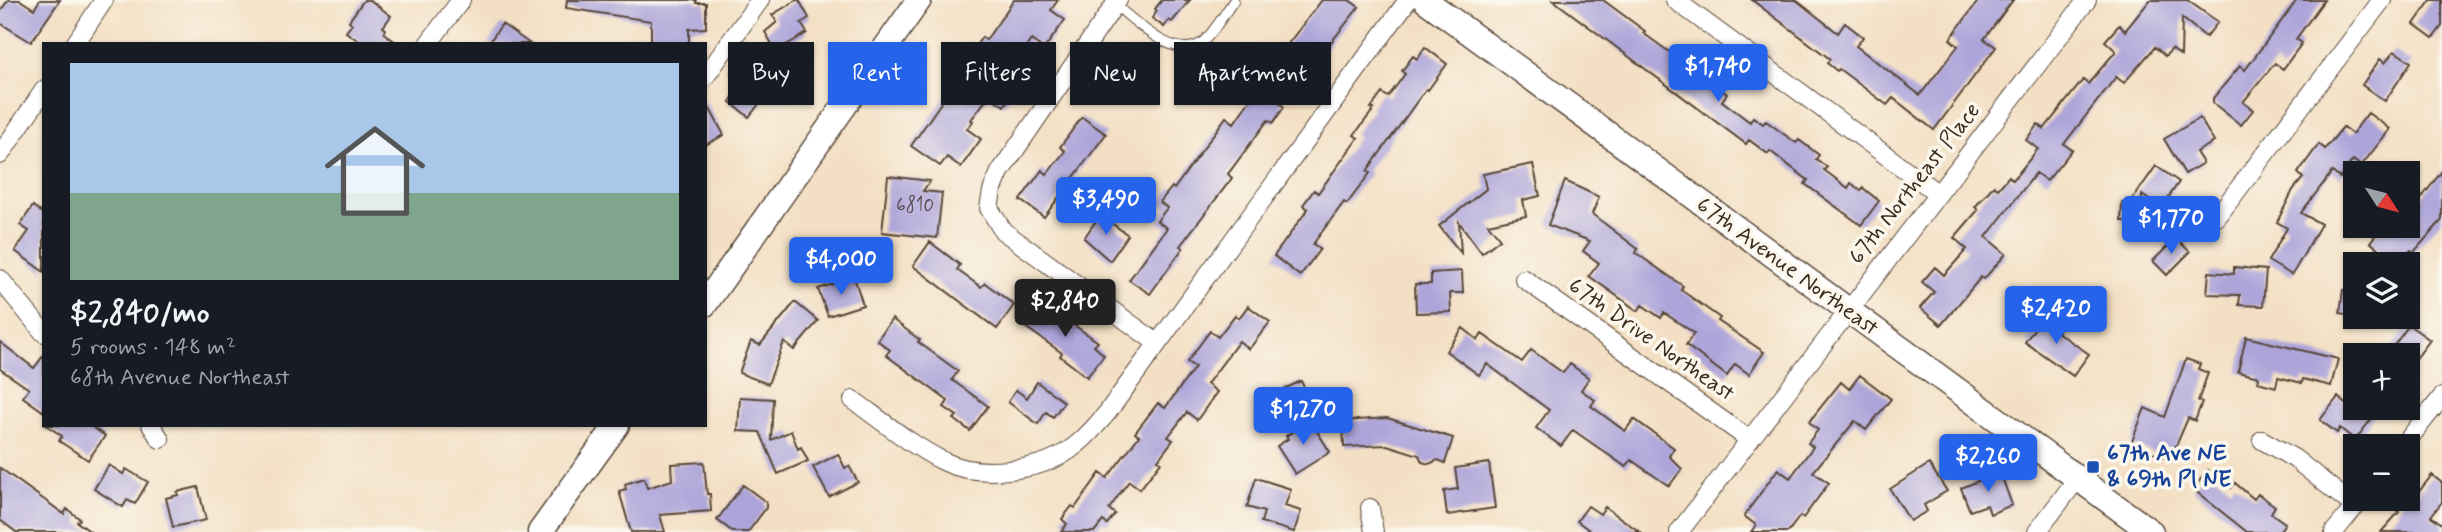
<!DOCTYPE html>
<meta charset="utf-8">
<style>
:root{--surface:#171b24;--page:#242831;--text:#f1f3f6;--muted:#9ea1a6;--accent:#2563eb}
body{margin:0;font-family:Mynerve,sans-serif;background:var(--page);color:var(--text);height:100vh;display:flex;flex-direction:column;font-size:26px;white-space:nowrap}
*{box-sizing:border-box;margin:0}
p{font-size:23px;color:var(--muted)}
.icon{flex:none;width:38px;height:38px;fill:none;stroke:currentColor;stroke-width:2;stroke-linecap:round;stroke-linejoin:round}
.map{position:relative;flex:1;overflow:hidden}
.details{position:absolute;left:42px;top:42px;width:665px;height:385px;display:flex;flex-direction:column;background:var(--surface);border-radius:0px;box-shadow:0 2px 5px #0004}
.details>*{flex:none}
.guide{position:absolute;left:728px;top:42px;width:665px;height:63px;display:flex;gap:14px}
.needle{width:46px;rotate:126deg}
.buttons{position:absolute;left:2343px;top:161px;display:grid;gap:14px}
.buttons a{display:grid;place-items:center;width:77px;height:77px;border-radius:0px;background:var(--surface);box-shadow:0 2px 5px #0004;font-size:35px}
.price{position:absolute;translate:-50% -60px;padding:0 16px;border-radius:7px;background:var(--accent);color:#fff;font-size:23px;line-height:46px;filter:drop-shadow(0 2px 4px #0008)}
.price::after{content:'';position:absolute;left:50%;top:42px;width:21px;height:16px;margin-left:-10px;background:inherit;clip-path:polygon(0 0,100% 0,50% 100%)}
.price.selected{background:#222;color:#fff}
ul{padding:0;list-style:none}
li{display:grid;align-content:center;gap:14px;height:371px;padding:0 28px}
li span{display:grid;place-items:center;height:217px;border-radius:0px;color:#555}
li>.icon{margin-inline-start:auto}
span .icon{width:126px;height:126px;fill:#fffc;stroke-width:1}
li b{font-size:30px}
.chip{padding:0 24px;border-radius:0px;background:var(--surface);box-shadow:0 2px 5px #0004;font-size:24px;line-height:63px}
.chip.selected{background:var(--accent);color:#fff}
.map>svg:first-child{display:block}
.building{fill:#ada5d9}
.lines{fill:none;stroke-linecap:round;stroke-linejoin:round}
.service-casing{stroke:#574537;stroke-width:11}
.minor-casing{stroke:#574537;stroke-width:20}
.secondary-casing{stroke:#574537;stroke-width:27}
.service{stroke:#fff;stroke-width:9}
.minor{stroke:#fff;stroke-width:18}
.secondary{stroke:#fff;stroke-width:24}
.transit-dot{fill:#1a4fb4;stroke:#fbf7ec;stroke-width:2.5}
.labels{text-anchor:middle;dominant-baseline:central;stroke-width:7;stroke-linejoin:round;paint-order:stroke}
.number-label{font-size:19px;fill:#58494d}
.street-label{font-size:23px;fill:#3b2a1e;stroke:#fbf7ec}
.transit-label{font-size:23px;font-weight:bold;fill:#164399;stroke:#fbf7ec;text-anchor:start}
</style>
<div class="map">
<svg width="2442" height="532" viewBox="0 0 2442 532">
<rect width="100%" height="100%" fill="#fbf7ec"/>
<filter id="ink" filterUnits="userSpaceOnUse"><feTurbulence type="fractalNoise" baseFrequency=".0143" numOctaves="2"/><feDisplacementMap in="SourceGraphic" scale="14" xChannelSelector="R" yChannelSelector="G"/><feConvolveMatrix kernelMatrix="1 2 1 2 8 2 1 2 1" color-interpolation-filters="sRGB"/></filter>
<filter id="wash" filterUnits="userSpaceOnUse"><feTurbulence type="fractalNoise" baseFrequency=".00686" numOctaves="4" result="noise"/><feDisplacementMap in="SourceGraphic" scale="28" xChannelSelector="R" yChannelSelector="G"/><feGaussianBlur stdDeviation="1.57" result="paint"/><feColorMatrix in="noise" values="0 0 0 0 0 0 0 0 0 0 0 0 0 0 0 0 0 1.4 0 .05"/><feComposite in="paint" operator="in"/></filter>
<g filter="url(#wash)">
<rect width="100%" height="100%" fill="#f3dfc3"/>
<g id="blocks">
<path class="building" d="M8,0H20L34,9L40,0H60L31,42L0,23V12Z
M364,0H370L391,16L383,27L386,29L384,33L398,44H363L346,32L352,24L349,21Z
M567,0H696V3H706V28L689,29V43H651V21L566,8Z
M797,0H799L809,18L801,23L807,33L776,51L765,32L777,22L772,15Z
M1014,0H1058L1051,10L1065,20L1044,49L1031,40L1012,67L1025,76L1004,106L989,96L971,120L973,121L967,129L981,139L961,167L947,157L940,166L911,146L956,81L953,79L982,37L986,40Z
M1162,0H1190L1172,22L1169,20L1164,27L1152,18L1157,11L1155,9Z
M1322,0H1349L1359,7L1324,51L1320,48L1298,76L1280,103L1284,107L1273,123L1268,120L1228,174L1232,178L1180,246L1183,248L1150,294L1129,280L1167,228L1157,221L1167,208L1160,202L1172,187L1174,189L1226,117L1234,123L1266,77L1259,72L1278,45L1284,49Z
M1553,0H1603L1645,31L1643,33L1727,94L1722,101L1750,122L1753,117L1763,124L1766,121L1796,143L1799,140L1819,155L1816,159L1827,167L1824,170L1848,188L1851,183L1861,191L1863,188L1879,201L1861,225L1805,184L1808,180L1770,151L1768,154L1749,140L1746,144Z
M1752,0H1796L1838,33L1845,23L1863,37L1856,46L1920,95L1958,46L1950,39L1979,0H2013L1984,39L1996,47L1934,130L1893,98L1887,105L1839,69L1837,71L1827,63L1830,59Z
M2150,0H2187L2218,22L2206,37L2182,18L2181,56L2172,49L2165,56L2155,47L2124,83L2116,77L2064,144L2072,150L2047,181L2036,173L1986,237L2006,254L1984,279L1981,277L1941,325L1920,308L1934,292L1922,282L1935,267L1944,275L1967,249L1954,238L1978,210L1975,207L1994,185L1998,189L2009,176L2013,180L2038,149L2026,140L2038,124L2044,129L2083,80L2088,84L2116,51L2105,41L2119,25L2125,31Z
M2297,0H2324L2296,39L2302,43L2283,69L2275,63L2243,102L2253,110L2241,125L2213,103V98L2240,66L2245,70Z
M2431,0H2442V26L2433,38L2414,24Z
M502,24L530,44H488Z
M1425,47L1447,64L1428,90L1426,89L1367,171L1370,173L1347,204L1344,202L1313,244L1320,249L1300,276L1274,256L1308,209L1303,205L1314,190L1318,193L1358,138L1354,135L1374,109L1371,108L1382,93L1388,97L1405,74L1402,71L1413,56L1417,59Z
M750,48L767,61L756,75L772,87L749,117L730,102L742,82L731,73Z
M2394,51L2411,62L2385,101L2362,85L2380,59L2385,63Z
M705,100L724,135L705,145Z
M2368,113L2390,129L2361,166L2353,160L2340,178L2332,172L2301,213L2321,224L2292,275L2268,261L2287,228L2277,222L2293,190L2303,178L2298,173L2319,144L2325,149L2343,127L2352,134Z
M1082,117L1106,134L1044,217L1020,200L1042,170L1047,174L1065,151L1060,147Z
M2200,118L2214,142L2196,152L2203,163L2185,174L2164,139Z
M1533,164L1540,196L1523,200L1526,216L1488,224L1500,239L1482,253L1459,222L1461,253L1439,226L1486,189L1483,174Z
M2156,166L2179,182L2161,208L2142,195L2141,221H2121L2122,203H2130Z
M2442,171V220L2414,252L2411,250L2398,264L2370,242L2383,226H2408V216Z
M888,176L930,181L923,191L942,193L937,238L882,232Z
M1565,181L1599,197L1592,214L1638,249L1636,253L1683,286L1681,290L1720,318L1718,321L1764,352L1749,374L1735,364L1727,376L1686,345L1694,333L1664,313L1661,318L1642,305L1638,311L1589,276L1599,263L1583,251L1590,241L1548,225Z
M33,206L42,213L44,210V272L15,251L29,231L20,225Z
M1100,215L1128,235L1110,261L1084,238Z
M2176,238L2190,252L2167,275L2153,261Z
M930,242L960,265L957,270L981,287L985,283L1014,305L997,329L913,266Z
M2234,267L2266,270L2263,306L2239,305L2240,295L2207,294L2209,272L2234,274Z
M1462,271L1463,293H1450L1451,312L1416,313L1415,284H1431V273Z
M854,277L863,305L828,316L818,289Z
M2343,290L2356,292V316L2340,313Z
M795,302L818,321L794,350L784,342L768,384L739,373L751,341L760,345Z
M1041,302L1098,342L1094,346L1104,355L1087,377L1060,356L1062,353L1024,326Z
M1248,306L1270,322L1249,349L1239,341L1207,384L1217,392L1197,420L1187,412L1168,437L1173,440L1158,460L1161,462L1140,489L1129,481L1109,509L1115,514L1107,524L1103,521L1094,532H1061L1067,524L1062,519L1072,506L1075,508L1100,473L1107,478L1139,436L1135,433L1158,403L1165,408L1195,367L1187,362L1210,331L1218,337L1235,315L1239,318Z
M2044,315L2060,326L2057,332L2089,354L2073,376L2025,342Z
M892,319L920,340L918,342L958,371L952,380L988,406L970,431L954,419L957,416L944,407L948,401L886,355L890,350L877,340Z
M2409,325L2430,340L2408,369V355H2387Z
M1463,328L1478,340L1482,334L1522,362L1531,350L1563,373L1570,364L1589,378L1581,390L1595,400L1591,406L1625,431L1634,419L1674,448L1669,456L1682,469L1669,486L1631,460L1626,467L1573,430L1561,446L1536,428L1549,410L1487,364L1479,375L1446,351Z
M2246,337L2338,359L2331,386L2303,379L2302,383L2278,377L2276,387L2258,382L2259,377L2238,372Z
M0,342L34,368L44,355V412L23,397L29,389L0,369Z
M2186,359L2200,364L2198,369L2208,373L2198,401L2202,402L2195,421L2188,418L2170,460L2131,444L2145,408L2165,417Z
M1860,375L1891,399L1866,430L1855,421L1813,472L1829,483L1803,518L1800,516L1788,532H1751L1756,525L1744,516L1778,469L1790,478L1813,447L1808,443L1818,430L1809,422L1841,382L1849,389Z
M1301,381L1316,412L1297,421L1282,390Z
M1037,382L1064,402L1053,417L1046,412L1038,424L1008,402L1016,390L1027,398Z
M740,397L773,399L771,440L791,431L798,449L801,447L808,461L778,474L760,432L738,431Z
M2338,397L2351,408H2380L2355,440L2340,428L2337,433L2320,420Z
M1387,418L1453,438L1445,463L1438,460L1429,464L1422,462L1419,455L1387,445L1344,447L1343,421Z
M1310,420L1330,452L1295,474L1277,446L1288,439L1286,436Z
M46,425H89L105,436L88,460L59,441L62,436Z
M838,454L845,468L849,466L858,482L829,497L813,467Z
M704,462L707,494H710L711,511L660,515L665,532H631L619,491L626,489L625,484L644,478L647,488L672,480L671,464Z
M1489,463L1495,508L1447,515L1444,491L1458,489L1455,468Z
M1929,464L1947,491L1924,505L1927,511L1910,521L1890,489Z
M109,465L123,474L126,469L148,482L135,504L127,500L123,507L94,489Z
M0,468L64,514L67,509L80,519L77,522L91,532H16L0,520Z
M2208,470L2231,488L2235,483L2254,499L2258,494L2275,506L2271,513L2285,523L2279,532H2247L2193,489Z
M2000,472L2012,505L1990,514L1987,505L1970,511L1961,488Z
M2432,475L2442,483V502L2431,516L2442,524V532H2381L2399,512L2397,511L2409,495L2414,498Z
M1256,478L1291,489L1285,506L1301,511L1294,532L1261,522L1264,512L1247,507Z
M743,485L766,502V508L748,532H733L717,520Z
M198,487L206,520L173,527L166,498L178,495L177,492Z
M1588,506L1600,514L1605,507L1640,532H1592L1577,521Z"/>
</g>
</g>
<g filter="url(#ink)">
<use href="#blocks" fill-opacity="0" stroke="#574537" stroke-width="2"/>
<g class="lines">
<defs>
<path id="service" d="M1115,5C1136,21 1177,65 1205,40C1216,29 1225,13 1234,0"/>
<path id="minor" d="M1118,0L1000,172L992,191L989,208L1003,231L1157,343
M1675,0L1937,193
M75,44L104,0
M428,44L461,0
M705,77L760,0
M0,155L44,90
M2217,217L2382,0
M0,279L44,333
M1524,279L1750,440
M853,400C882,421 911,445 943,461C976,478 1037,472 1068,451C1083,441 1095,427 1107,413L1408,0
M151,425L160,439
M2262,440L2295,459L2355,507
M2403,446L2442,397
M1370,508L1374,532
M1679,532L2087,0
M2037,532L2077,479
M2334,532L2361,499"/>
<path id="secondary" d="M1425,0L2151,532
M705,304L919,0
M540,532L617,425"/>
</defs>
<use href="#service" class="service-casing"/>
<use href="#minor" class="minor-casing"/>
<use href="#secondary" class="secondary-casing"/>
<use href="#service" class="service"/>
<use href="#minor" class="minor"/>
<use href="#secondary" class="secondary"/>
</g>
</g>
<rect class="transit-dot" x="2086" y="460" width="14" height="14" rx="3.5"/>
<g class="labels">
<g class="number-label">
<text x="915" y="205">6810</text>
</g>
<g class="street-label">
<text transform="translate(1915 184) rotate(-52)">67th Northeast Place</text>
<text transform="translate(1787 267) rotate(36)">67th Avenue Northeast</text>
<text transform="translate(1651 340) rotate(35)">67th Drive Northeast</text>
</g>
<g class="transit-label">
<text x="2107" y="454">67th Ave NE<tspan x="2107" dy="26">&amp; 69th Pl NE</tspan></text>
</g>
</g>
</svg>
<div class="buttons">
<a><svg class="needle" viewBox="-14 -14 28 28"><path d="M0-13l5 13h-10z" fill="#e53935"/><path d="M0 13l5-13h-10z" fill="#9ea1a6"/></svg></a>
<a><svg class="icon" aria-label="layers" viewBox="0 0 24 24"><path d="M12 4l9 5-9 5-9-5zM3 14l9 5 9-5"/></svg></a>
<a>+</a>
<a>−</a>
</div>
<b class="price" style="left:1718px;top:104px">$1,740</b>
<b class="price" style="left:1106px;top:237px">$3,490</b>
<b class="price" style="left:2171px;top:256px">$1,770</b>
<b class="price" style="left:841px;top:297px">$4,000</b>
<b class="price selected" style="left:1065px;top:339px">$2,840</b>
<b class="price" style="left:2056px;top:346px">$2,420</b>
<b class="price" style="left:1303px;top:447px">$1,270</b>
<b class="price" style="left:1988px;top:494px">$2,260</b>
<div class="guide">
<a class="chip">Buy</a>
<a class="chip selected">Rent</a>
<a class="chip">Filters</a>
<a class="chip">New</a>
<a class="chip">Apartment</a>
</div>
<section class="details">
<ul>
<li><span style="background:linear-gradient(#a9c7e8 60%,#7fa58c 0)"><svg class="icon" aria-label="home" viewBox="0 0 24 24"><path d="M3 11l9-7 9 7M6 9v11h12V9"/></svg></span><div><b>$2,840/mo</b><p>5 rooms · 148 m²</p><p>68th Avenue Northeast</p></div></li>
</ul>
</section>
</div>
